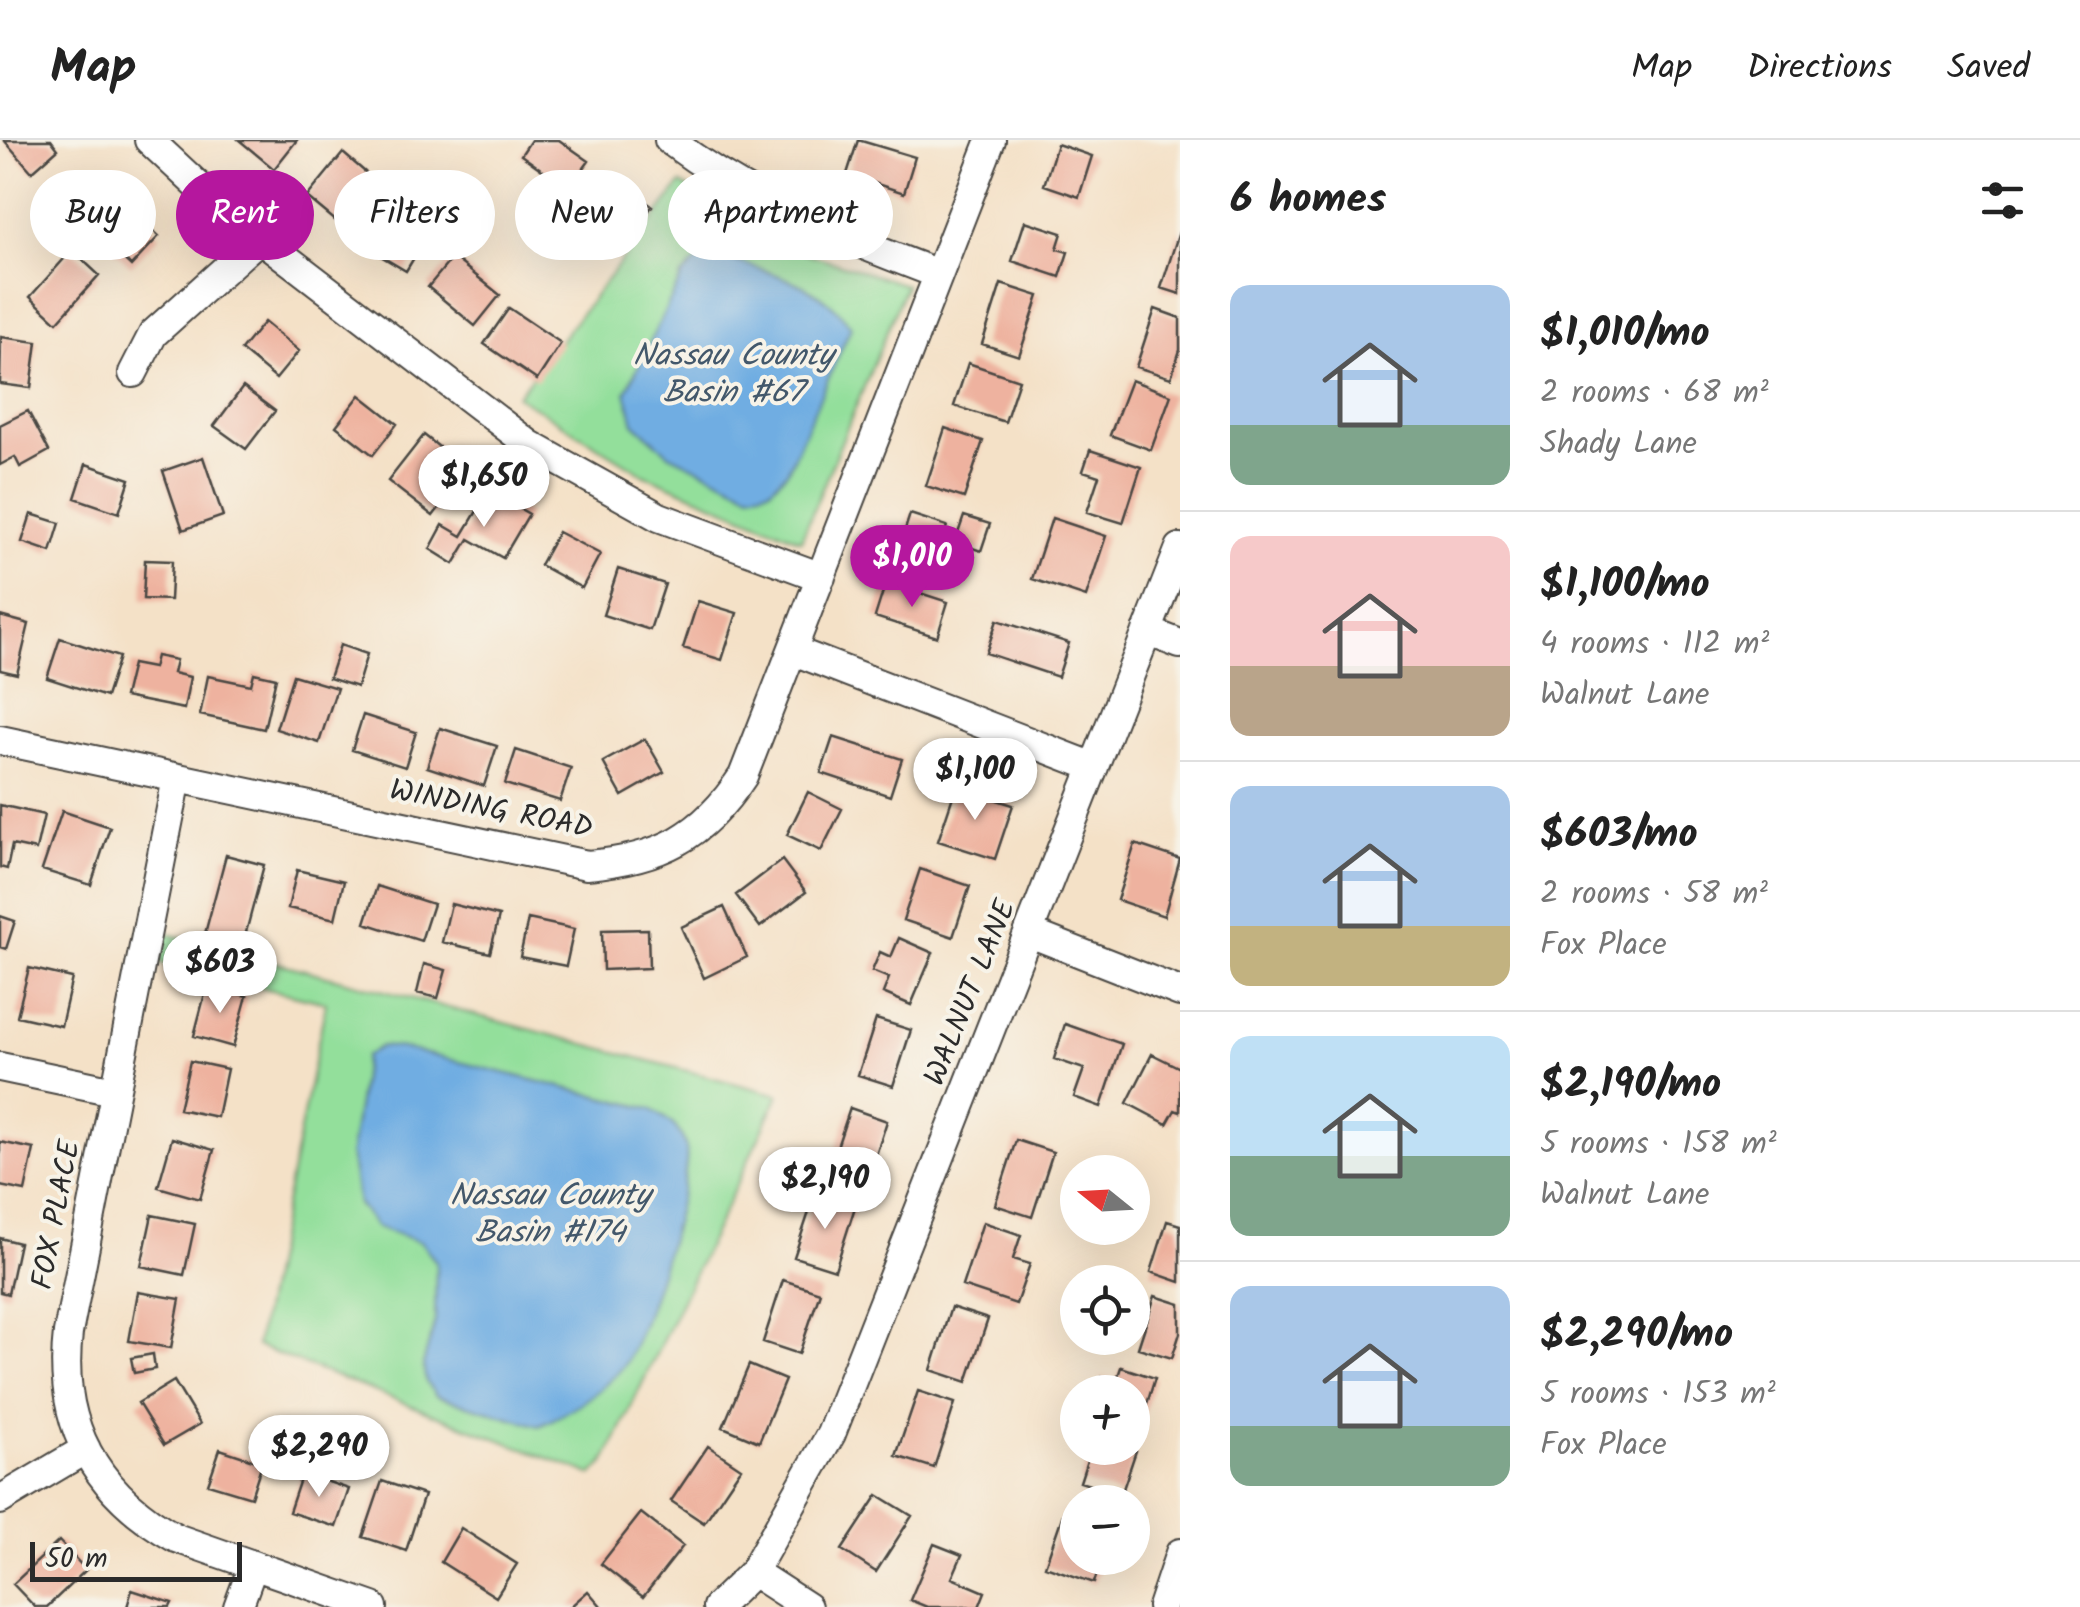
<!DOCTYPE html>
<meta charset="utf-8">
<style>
:root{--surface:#fff;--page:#f6f6f6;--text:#222;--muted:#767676;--line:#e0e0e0;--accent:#b5179e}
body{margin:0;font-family:Kalam,sans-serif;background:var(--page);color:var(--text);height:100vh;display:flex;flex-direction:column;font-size:38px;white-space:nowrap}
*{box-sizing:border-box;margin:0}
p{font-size:32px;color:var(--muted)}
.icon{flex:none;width:55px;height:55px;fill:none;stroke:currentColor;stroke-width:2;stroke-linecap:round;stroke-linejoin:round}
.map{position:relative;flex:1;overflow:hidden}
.details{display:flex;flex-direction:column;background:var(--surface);width:900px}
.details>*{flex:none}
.top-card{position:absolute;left:30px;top:30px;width:950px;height:90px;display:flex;gap:20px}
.needle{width:65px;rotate:288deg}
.fabs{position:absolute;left:1060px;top:1015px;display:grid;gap:20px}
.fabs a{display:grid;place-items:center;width:90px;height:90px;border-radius:50%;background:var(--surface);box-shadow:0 10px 40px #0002;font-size:50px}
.scale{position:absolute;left:30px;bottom:25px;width:212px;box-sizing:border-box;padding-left:10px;border:5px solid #2b2b2b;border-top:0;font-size:28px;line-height:35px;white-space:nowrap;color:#2b2b2b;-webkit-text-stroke:8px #f7f3e8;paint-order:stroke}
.price{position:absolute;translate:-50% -85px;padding:0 22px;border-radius:35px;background:#fff;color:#222;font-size:32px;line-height:65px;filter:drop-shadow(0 2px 5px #0008)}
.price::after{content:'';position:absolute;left:50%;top:60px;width:30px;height:22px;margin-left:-15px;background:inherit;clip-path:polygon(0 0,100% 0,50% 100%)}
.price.current{background:var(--accent);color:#fff}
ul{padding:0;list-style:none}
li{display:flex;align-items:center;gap:30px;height:250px;padding:0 50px}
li+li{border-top:2px solid var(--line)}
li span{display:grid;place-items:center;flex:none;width:280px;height:200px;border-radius:20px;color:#555}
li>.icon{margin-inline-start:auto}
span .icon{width:120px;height:120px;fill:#fffc;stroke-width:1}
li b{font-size:42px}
h2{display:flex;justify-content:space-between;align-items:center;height:120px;padding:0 50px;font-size:42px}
.pill{padding:0 35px;border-radius:45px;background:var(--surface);box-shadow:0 10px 40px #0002;font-size:35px;line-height:90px}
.pill.current{background:var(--accent);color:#fff}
header{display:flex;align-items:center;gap:60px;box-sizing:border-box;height:140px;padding:0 50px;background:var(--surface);border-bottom:2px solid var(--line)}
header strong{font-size:48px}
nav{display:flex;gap:55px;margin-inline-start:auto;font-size:35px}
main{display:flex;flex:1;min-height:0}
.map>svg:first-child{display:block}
.green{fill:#93df9b;stroke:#5f8563;stroke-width:2.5}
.water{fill:#70ade2;stroke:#4e6c86;stroke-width:2.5}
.building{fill:#eeb29f}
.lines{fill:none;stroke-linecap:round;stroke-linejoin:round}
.minor-casing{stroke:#494642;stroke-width:32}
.minor{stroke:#fff;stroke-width:28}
.labels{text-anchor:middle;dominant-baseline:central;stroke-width:8;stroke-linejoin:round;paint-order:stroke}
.street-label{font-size:30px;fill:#2b2b2b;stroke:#f7f3e8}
.water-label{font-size:32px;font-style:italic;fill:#43586b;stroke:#f7f3e8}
</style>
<header>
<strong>Map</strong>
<nav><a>Map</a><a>Directions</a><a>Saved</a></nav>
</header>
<main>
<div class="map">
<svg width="1180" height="1467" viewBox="0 0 1180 1467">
<rect width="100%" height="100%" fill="#f7f3e8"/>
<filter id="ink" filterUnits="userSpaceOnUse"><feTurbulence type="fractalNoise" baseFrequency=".01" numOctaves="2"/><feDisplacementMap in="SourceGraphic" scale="20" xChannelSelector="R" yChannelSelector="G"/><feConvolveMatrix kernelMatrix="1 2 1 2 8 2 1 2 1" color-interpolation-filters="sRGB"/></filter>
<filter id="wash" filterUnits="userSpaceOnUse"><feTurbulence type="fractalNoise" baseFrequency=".0048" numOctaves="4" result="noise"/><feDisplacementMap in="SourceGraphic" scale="40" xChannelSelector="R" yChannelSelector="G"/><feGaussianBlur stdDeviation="2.25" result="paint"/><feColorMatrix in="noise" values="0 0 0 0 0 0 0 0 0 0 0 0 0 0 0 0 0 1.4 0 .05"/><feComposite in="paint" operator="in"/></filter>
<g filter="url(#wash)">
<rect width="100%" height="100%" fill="#f4e1c7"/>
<path class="green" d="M681,44L800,111L906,145L801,400L643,334L517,256Z
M164,793L779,955L604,1324L592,1335L256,1206L326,863L156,822Z"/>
<path class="water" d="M730,119C776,135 823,145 851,187L787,332L770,349L750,353L669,314L634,283L626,252L682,136L698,120Z
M381,906L402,908L651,969C669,981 680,986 686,1008C693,1035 641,1208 621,1229C598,1255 570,1272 539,1286L436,1256L426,1242L423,1225L435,1181L436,1122L421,1102L376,1087L358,1064L350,1013L365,917Z"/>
<g id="blocks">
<path class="building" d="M4,0H51L58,9L32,32Z
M239,0H297L274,29Z
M531,0H559L589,21L569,49L521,15Z
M858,0L915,17L904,53L847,34Z
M1057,4L1092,16L1079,57L1044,45Z
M343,13L379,44L343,87L307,57Z
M99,40L159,96L131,126L71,70Z
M615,40L652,66L624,106L603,91L608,84L592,73Z
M384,73L426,98L406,131L364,106Z
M1025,81L1062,93L1057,109L1068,112L1060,137L1012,121Z
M1180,89V154L1161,148Z
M72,110L99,135L57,182L30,157Z
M453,117L500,155L475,186L428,147Z
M1001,144L1039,156L1019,216L982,204Z
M509,168L561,203L537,240L484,204Z
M1155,169L1180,178V210L1171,238L1136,227Z
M264,182L299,211L276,239L241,210Z
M1,197L37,202L31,248L0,244Z
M968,223L1019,240L1005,282L954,266Z
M1131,240L1171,255L1151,310L1110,295Z
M243,247L275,271L246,309L214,286Z
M360,255L397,284L373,315L336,286Z
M28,271L49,311L20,327L15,317L0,325V285Z
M945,288L983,301L964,358L926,346Z
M424,295L468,330L433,376L388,341Z
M1090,310L1141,327L1123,383L1087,372L1099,336L1083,331Z
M203,317L223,376L183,390L163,331Z
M86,324L130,339L119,373L75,358Z
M489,351L529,374L503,418L469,399L454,424L430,409L443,385L462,396Z
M31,374L60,383L51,412L22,402Z
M910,374L947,386L932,433L895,421Z
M964,376L990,384L981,411L955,402Z
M1052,378L1106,396L1086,457L1032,439Z
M558,392L600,414L582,448L540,425Z
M145,420L172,421L170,460L143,459Z
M618,429L665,444L650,490L603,475Z
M886,442L948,462L937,497L875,477Z
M698,461L737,473L722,520L683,508Z
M0,476L29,484L17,534L0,530Z
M997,480L1069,503L1058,537L986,513Z
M60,498L119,517L106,557L47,538Z
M340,505L367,514L357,547L329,538Z
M156,516L176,520L173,533L190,537L184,569L124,557L132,524L153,528Z
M254,533L276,538L264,589L200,575L208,536L251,545Z
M293,535L337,548L319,603L276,589Z
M363,575L416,592L405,627L352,610Z
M440,588L497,606L484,646L427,627Z
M833,597L902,619L890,656L821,633Z
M645,599L664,632L622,656L603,622Z
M516,610L571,628L560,661L505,644Z
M956,647L1013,665L995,719L938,701Z
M808,652L842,669L821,711L787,695Z
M0,665L44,675L36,710L12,705L7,729L0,727Z
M62,671L110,687L91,745L42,730Z
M1135,704L1180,719L1164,776L1117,760Z
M226,715L264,725L241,811L203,801Z
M782,720L806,752L760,787L736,755Z
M920,729L970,746L953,797L903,780Z
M297,730L344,741L335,779L288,768Z
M377,746L433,764L421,801L365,783Z
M451,764L499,776L490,813L442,802Z
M724,767L747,817L704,838L681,787Z
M0,776L15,781L6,809L0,807Z
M528,779L574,789L566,826L520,817Z
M648,789L649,828L603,830L602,790Z
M899,798L933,813L911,865L883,853L889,838L872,831L880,812L891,817Z
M424,824L446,830L438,858L417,853Z
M29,828L72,838L61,886L17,876Z
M207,846L247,856L233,907L194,896Z
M876,879L911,890L893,946L858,935Z
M1065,884L1122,904L1101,967L1074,957L1084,929L1054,919Z
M1152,914L1180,928V972L1175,970L1167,984L1127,963Z
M190,921L227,929L217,977L179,969Z
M850,968L887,981L867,1043L829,1031Z
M172,998L214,1010L200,1059L158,1047Z
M1016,1000L1053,1012L1032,1077L995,1065Z
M0,1002L34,1009L25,1051L0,1046Z
M815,1054L855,1067L835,1130L794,1117Z
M152,1075L195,1084L184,1135L141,1126Z
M1167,1081L1180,1085V1142L1151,1132Z
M983,1082L1021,1095L1013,1119L1030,1124L1016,1164L962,1146Z
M0,1098L19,1103L8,1154L0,1152Z
M783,1140L820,1152L799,1214L763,1202Z
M138,1152L180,1159L171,1208L129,1201Z
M1155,1156L1180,1164V1193L1172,1218L1138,1208Z
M951,1167L988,1179L967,1242L931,1230Z
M153,1214L155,1229L134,1233L131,1218Z
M749,1225L785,1240L759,1302L723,1287Z
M1121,1227L1155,1238L1137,1296L1132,1295V1252H1097L1102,1237L1116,1242Z
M174,1241L200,1284L164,1305L138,1263Z
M918,1251L955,1263L934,1328L896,1316Z
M708,1306L741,1328L704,1383L671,1361Z
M1091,1308H1124L1136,1311L1121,1355L1080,1342Z
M220,1309L262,1323L251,1357L208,1344Z
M302,1333L349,1349L336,1387L289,1372Z
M382,1341L424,1355L406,1411L363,1397Z
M878,1355L912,1376L876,1432L842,1410Z
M1064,1371L1078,1376V1418H1102L1094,1443L1045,1426Z
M641,1373L683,1406L643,1457L601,1424Z
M461,1388L517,1424L496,1457L441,1422Z
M59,1401L86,1430L47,1467H35L13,1444Z
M934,1404L962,1415L952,1438L985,1452L979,1467H927L910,1460Z
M132,1450L172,1463L170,1467H127Z
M588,1451L602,1467H570Z"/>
</g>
</g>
<g filter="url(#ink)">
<use href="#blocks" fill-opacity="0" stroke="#494642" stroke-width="2.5"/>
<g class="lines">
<defs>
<path id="minor" d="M149,0L226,72L530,305L659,377L821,437
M669,0C756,65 838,96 938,134
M133,233L153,194L261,97
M1147,491L1180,504
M794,511L1094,627
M0,600L587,725C660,719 703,697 743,636L991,0
M177,638L68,1193C57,1285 96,1353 176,1398L373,1467
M1030,793L1180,852
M0,927L114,951
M0,1360L86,1309
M753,1432L807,1467
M238,1467L253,1426
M717,1467L753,1432L831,1294L1180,408
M1162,1467L1180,1413"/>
</defs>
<use href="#minor" class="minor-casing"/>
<use href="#minor" class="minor"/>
</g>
</g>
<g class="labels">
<g class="street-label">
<text transform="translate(491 670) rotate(11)">WINDING ROAD</text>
<text transform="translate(971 853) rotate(-68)">WALNUT LANE</text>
<text transform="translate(57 1075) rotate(-79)">FOX PLACE</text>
</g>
<g class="water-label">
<text x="733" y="216">Nassau County<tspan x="733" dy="37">Basin #67</tspan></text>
<text x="550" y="1056">Nassau County<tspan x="550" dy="37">Basin #174</tspan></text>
</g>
</g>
</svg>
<div class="fabs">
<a><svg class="needle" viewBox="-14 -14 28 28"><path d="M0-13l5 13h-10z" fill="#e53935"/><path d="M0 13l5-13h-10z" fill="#767676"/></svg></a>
<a><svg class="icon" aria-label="locate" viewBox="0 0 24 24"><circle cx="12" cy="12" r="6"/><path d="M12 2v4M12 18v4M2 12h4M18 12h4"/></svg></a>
<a>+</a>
<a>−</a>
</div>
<div class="scale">50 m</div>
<b class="price" style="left:484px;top:390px">$1,650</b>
<b class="price current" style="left:912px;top:470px">$1,010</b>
<b class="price" style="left:975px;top:683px">$1,100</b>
<b class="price" style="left:220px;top:876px">$603</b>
<b class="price" style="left:825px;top:1092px">$2,190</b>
<b class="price" style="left:319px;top:1360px">$2,290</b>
<div class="top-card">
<a class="pill">Buy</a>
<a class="pill current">Rent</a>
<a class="pill">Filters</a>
<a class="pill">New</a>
<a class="pill">Apartment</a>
</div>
</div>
<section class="details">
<h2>6 homes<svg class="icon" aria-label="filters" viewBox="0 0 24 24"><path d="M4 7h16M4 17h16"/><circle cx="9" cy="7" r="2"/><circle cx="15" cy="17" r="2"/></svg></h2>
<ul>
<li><span style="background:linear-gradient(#a9c7e8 70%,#7fa58c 0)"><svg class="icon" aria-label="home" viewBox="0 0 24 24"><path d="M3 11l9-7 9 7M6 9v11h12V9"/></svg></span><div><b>$1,010/mo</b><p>2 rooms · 68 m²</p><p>Shady Lane</p></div></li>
<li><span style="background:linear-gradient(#f6c9c9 65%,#b9a48a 0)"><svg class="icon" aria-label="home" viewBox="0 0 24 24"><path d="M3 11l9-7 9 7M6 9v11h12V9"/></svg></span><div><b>$1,100/mo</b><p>4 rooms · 112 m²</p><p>Walnut Lane</p></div></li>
<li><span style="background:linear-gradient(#a9c7e8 70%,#c2b280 0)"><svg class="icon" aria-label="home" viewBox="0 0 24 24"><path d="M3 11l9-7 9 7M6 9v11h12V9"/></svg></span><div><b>$603/mo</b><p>2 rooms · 58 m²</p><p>Fox Place</p></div></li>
<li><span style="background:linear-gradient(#bfe0f5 60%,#7fa58c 0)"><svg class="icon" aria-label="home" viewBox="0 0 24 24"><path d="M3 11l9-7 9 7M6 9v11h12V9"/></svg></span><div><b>$2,190/mo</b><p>5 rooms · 158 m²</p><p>Walnut Lane</p></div></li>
<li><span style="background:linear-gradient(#a9c7e8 70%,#7fa58c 0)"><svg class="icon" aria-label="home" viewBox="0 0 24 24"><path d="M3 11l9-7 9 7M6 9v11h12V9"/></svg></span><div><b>$2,290/mo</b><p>5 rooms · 153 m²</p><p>Fox Place</p></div></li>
</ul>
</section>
</main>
